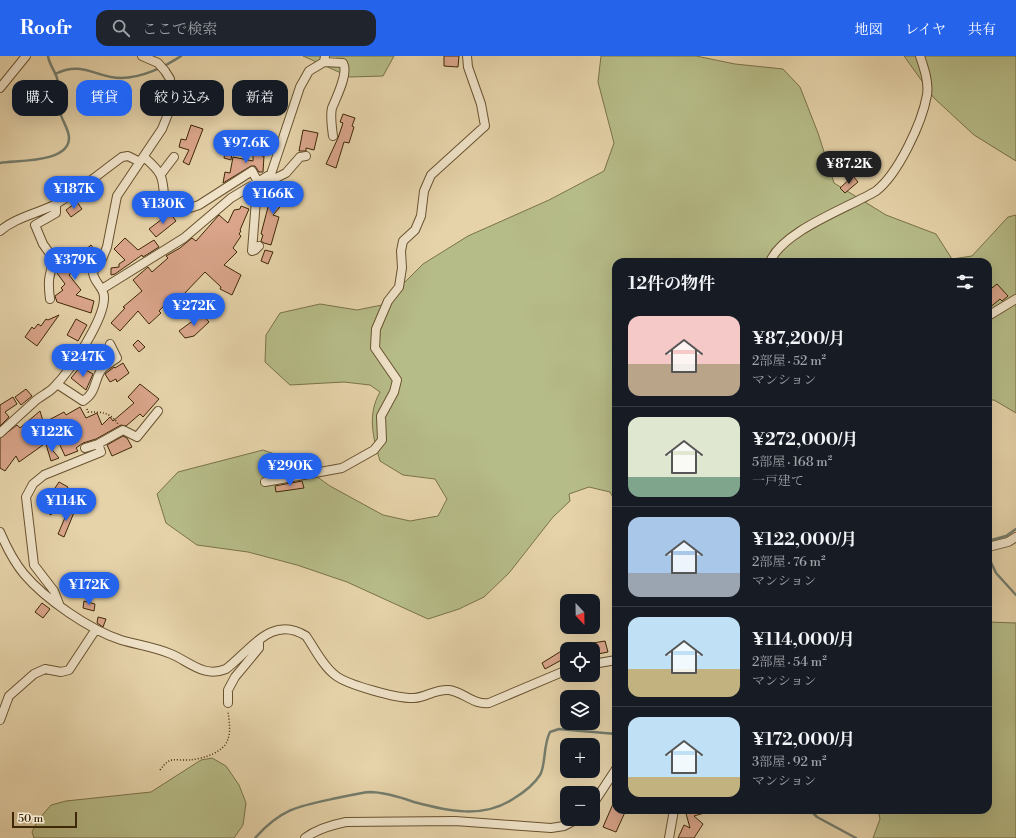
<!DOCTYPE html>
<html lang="ja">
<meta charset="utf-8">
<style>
:root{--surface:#171b24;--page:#20242c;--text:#f1f3f6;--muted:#9ea1a6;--line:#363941;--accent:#2563eb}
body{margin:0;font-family:"Libre Bodoni","Noto Serif JP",serif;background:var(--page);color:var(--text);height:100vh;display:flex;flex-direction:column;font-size:15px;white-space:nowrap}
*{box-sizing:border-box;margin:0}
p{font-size:13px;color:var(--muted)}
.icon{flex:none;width:22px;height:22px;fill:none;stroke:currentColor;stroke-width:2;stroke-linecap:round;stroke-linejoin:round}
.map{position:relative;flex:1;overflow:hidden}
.sheet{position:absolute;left:612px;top:202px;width:380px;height:556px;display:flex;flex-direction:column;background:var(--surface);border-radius:12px;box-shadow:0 4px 16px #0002}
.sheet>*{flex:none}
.guide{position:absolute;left:12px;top:24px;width:380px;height:36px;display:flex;gap:8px}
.needle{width:26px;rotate:158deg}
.buttons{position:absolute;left:560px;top:538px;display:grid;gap:8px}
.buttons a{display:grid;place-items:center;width:40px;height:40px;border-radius:8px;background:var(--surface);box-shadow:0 4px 16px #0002;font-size:20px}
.scale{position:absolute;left:12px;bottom:10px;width:65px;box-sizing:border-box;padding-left:4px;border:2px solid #3f2808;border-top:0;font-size:11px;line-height:14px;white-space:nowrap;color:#3f2808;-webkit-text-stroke:3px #efe2c8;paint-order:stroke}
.price{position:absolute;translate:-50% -34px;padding:0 9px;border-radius:14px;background:var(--accent);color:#fff;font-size:13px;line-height:26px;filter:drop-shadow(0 1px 2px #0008)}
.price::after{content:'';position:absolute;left:50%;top:24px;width:12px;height:9px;margin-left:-6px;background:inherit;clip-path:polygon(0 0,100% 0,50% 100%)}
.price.on{background:#222;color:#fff}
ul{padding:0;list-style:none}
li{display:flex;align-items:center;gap:12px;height:100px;padding:0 16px}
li+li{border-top:1px solid var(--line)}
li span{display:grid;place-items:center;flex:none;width:112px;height:80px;border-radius:12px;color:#555}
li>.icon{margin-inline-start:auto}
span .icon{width:48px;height:48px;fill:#fffc;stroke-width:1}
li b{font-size:17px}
h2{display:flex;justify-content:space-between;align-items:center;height:48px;padding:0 16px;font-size:17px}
.tag{padding:0 14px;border-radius:12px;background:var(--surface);box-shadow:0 4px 16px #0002;font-size:14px;line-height:36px}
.tag.on{background:var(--accent);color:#fff}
header{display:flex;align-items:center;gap:24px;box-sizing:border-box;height:56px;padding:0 20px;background:var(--accent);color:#fff}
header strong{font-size:19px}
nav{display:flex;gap:22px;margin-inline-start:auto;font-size:14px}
.search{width:280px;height:36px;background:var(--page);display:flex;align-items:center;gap:10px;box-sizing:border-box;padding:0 14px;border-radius:12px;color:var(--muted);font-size:15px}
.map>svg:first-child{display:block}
.green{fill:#b6bc88;stroke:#7a7248}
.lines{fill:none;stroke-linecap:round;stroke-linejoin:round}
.stream{stroke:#747d6d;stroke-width:2.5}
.building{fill:#daa58b;stroke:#3f2808}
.minor-casing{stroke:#695330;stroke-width:10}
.path{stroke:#3f2808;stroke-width:1.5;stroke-dasharray:1 2;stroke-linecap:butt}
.minor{stroke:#efe2c8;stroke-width:8}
</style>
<header>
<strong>Roofr</strong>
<div class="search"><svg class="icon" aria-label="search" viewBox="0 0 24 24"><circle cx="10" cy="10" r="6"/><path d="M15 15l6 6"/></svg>ここで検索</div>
<nav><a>地図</a><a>レイヤ</a><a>共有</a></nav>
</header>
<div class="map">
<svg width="1016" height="782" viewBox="0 0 1016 782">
<rect width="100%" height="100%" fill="#e6d3aa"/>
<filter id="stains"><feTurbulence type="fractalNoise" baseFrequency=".005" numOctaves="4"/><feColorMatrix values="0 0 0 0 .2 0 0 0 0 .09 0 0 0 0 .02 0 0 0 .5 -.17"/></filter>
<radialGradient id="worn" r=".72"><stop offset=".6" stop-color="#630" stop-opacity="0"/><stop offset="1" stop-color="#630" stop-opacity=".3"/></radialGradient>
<path class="green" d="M303,0H394L383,20L350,21Z
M601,0H696L735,8L783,13L800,31L818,77L834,127L886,159L936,178L952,203L972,200L1008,161L1016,159V357L994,344H988V206H616V447L610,436L589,431L569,438L570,445L553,461L509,517L484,541L459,553L428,563L347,526L297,509L248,496L197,489L166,467L157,438L178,416L263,394L295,405L330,430L383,459L410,465L438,460L447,443L435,423L403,419L380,405C373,381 367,359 380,336L370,329L344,326L290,329L265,306L266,279L280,257L320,248L357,254L382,249L423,208L468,180L549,144L604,115L614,87L598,26Z
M904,0H1016V105L974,79L934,42Z
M988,566L1016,567V782H873L880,763L878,754H988Z
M212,702L226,710L239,729L246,747L243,769L234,782H34L32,776L38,764L51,749L66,745L151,736L201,704Z"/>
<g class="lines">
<path class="stream" d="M55,18C83,4 96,22 121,22C141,22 165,11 181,0
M0,107C18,104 69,107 69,82C69,74 63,66 61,59C58,47 60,33 57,22C55,15 49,8 48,0
M988,485L1006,480L1016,473
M988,500L996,517L1016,539
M810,754L817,761L856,782
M255,782C282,752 299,750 337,742C347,740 359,737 369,736C384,736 400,741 414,746C447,755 483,763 513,743C523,737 533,730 540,719C546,709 543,689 550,676L559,673L616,678"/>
</g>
<path class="building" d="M444,0H459L458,11L444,10Z
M343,58L355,62L352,70L354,71L349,87L344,86L336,112L326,108L338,82L343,67L340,66Z
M191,69L203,73L189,109L183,106L189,94L179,91L181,83L186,84Z
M303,74L318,77L314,94L306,92V95H299Z
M253,91H262V100H264L263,116H259L255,110H251L223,127L225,116L230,117L233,101L253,105Z
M225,96L232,97L231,104L224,102Z
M853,120L858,126L845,137L840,132Z
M284,130L292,137L273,159L279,161L271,189L264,187L261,185L263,179L261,178L268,151L266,149Z
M77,146L82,153L71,161L66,154Z
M241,150L249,153L240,174L241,175L239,178L241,180L233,192L237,196L224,209L241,219L232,239L220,233L221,231L205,216L183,239L185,240L180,247L172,241L159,255L161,257L149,268L138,255L120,275L111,267L125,252L123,251L142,235L133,224L148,211L152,216L168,202L166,200L180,192L192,182L196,185L219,159L228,167L234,154L240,153Z
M170,157L176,165L156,181L149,173Z
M125,182L138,194L154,184L159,191L143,201L142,199L115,218L111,219V212L119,211V208L125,204L114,193Z
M91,189L98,198L96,202L81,213L80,211L69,219L81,234L76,239L94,245L91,257L57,246L55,240L63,234L61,232L65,228L57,217L65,210L62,205L68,200L72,205Z
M265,194L273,196L268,208L261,205Z
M997,228L1008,240L1002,245L1000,243L988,253V235Z
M202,258L209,266L194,280L185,282L179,275Z
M59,259L37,290L25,281L32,271L34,273L38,268L41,270L46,263L48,264Z
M76,263L87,269L78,285L67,279Z
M138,284L145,291L139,296L133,289Z
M123,307L129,317L117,326L116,323L110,326L105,318L114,311L115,312Z
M80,311L93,318L86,334L71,322Z
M140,328L159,343L143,361L140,358L126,370L121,369L96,383L83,387L76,392L78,395L65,400L59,387V385L70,380L64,365L51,372L47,365L64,356L66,359L80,351L86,362L97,357L102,369L110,361L113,365L134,347L128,341Z
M26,333L32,340L21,349L15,341Z
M13,341L17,348L5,356L9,361L0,370V349Z
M40,355L43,365L34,372L41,380L39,382L43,389L19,406L16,400L5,415L0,412V382L17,369L20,372Z
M123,380L127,382L132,391L112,400L107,389Z
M45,385L59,402L51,405Z
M302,425L304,432L276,436L275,430Z
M59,426L68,431L51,459L40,452L51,434L53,435Z
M69,452L75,454L64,481L58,478Z
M84,545L95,548L94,555L83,552Z
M42,547L50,553L43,562L35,556Z
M98,561L106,563L103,571L97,567Z
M605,585L608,596L593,599V587Z
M563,594L567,601L545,613L542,607Z
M616,741V754H626L616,776L603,771Z
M685,754H708V756L694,760L703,768L694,782H678L684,769L690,772Z"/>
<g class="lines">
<defs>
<path id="minor" d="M324,6L343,7C349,17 336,42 332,52C330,60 332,72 333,80
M0,32L26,0
M144,101C166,120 162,122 165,150L187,153L199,149L252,115L258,126
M161,118L174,101
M0,175C16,161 37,158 56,148C79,135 100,117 122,101L128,100L140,106
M259,190L255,194L252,195L256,144L274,123L286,117L300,101L306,100
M770,206C782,175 848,152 876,135C898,118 922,67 927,39C929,26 924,12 920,0
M102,233L184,182L231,142L271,118L300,31L309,15L324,6L325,0
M50,243C48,228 48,218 55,205L43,188L35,169L56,157V148
M988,260L1016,243
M57,328L83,345C96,337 94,326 100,316C103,310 112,306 117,302L110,288
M0,377C12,366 23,356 34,346C40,340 49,337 54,331C70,315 105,263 104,241C104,231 93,226 93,216L102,203L107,191L117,140L162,73L168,58L171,47L170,23L165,15L158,7L142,0
M85,392L98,388L123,374L137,381L158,355
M265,426L342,412L374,394L382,384L381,360L394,336L397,324L375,292L376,273L388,245L399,231L402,212L401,195L403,185L415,174L421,160L424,135L431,119L485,70L481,48L468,11L467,0
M0,476C6,490 14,506 24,518C45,543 90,574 121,584C138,589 154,591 171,598C190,606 204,622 226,613C251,594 272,558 306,580C315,593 323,610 335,619C347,629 399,643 414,642C427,641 435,633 449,634C464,636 473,649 489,647L567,614
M988,491L1008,486L1016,481
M59,548L54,535L34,509L26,441L33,428L44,419L101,396L98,388
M593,608L616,604
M228,647V634L235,621L259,592V585
M0,664L9,640L34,618L45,613L61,616L69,614L96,573
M593,748L616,713
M305,782C317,773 331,769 346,766L455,765L551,772L564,770L577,763
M669,782L674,754"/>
</defs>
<use href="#minor" class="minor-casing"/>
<path class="path" d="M87,353L88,356C102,356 110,356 118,368
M160,714C171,699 174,705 189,704C202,703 224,697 228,683C231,675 229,664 228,655"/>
<use href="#minor" class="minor"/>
</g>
<rect width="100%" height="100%" filter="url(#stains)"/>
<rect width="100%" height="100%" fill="url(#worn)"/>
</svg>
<div class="buttons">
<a><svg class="needle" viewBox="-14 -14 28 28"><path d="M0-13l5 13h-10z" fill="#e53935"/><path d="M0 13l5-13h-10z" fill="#9ea1a6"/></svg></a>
<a><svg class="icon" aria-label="locate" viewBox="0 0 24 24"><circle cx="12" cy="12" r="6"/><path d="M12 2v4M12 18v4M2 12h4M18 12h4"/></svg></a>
<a><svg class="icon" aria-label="layers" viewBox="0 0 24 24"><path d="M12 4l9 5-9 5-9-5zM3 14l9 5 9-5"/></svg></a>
<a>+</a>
<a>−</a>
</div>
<div class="scale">50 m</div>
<b class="price" style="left:246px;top:108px">¥97.6K</b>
<b class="price on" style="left:849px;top:129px">¥87.2K</b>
<b class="price" style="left:74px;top:154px">¥187K</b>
<b class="price" style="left:273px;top:159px">¥166K</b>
<b class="price" style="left:163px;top:169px">¥130K</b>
<b class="price" style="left:75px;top:225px">¥379K</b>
<b class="price" style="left:194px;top:271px">¥272K</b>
<b class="price" style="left:83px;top:322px">¥247K</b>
<b class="price" style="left:52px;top:397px">¥122K</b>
<b class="price" style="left:290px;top:431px">¥290K</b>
<b class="price" style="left:66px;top:466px">¥114K</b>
<b class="price" style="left:89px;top:550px">¥172K</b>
<div class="guide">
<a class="tag">購入</a>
<a class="tag on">賃貸</a>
<a class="tag">絞り込み</a>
<a class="tag">新着</a>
</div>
<section class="sheet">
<h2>12件の物件<svg class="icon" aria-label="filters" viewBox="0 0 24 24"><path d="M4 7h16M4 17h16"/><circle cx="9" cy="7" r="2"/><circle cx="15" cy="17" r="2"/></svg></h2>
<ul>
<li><span style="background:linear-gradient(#f6c9c9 60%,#b9a48a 0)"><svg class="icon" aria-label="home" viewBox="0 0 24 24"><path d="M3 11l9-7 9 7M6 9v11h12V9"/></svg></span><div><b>¥87,200/月</b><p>2部屋 · 52 m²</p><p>マンション</p></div></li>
<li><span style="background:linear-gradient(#dfe7d0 75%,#7fa58c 0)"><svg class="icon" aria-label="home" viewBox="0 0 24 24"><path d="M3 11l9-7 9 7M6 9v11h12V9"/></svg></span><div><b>¥272,000/月</b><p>5部屋 · 168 m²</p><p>一戸建て</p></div></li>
<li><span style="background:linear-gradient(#a9c7e8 70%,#9aa5b1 0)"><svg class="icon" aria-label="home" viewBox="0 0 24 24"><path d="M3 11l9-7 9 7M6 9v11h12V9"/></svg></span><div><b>¥122,000/月</b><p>2部屋 · 76 m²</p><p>マンション</p></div></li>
<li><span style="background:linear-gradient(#bfe0f5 65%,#c2b280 0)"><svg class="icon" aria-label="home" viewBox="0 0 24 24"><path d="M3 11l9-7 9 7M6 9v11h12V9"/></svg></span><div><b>¥114,000/月</b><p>2部屋 · 54 m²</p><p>マンション</p></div></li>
<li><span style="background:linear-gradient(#bfe0f5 75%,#c2b280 0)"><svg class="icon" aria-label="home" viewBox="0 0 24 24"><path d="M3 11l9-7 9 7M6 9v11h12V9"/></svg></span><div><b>¥172,000/月</b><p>3部屋 · 92 m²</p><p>マンション</p></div></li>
</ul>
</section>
</div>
